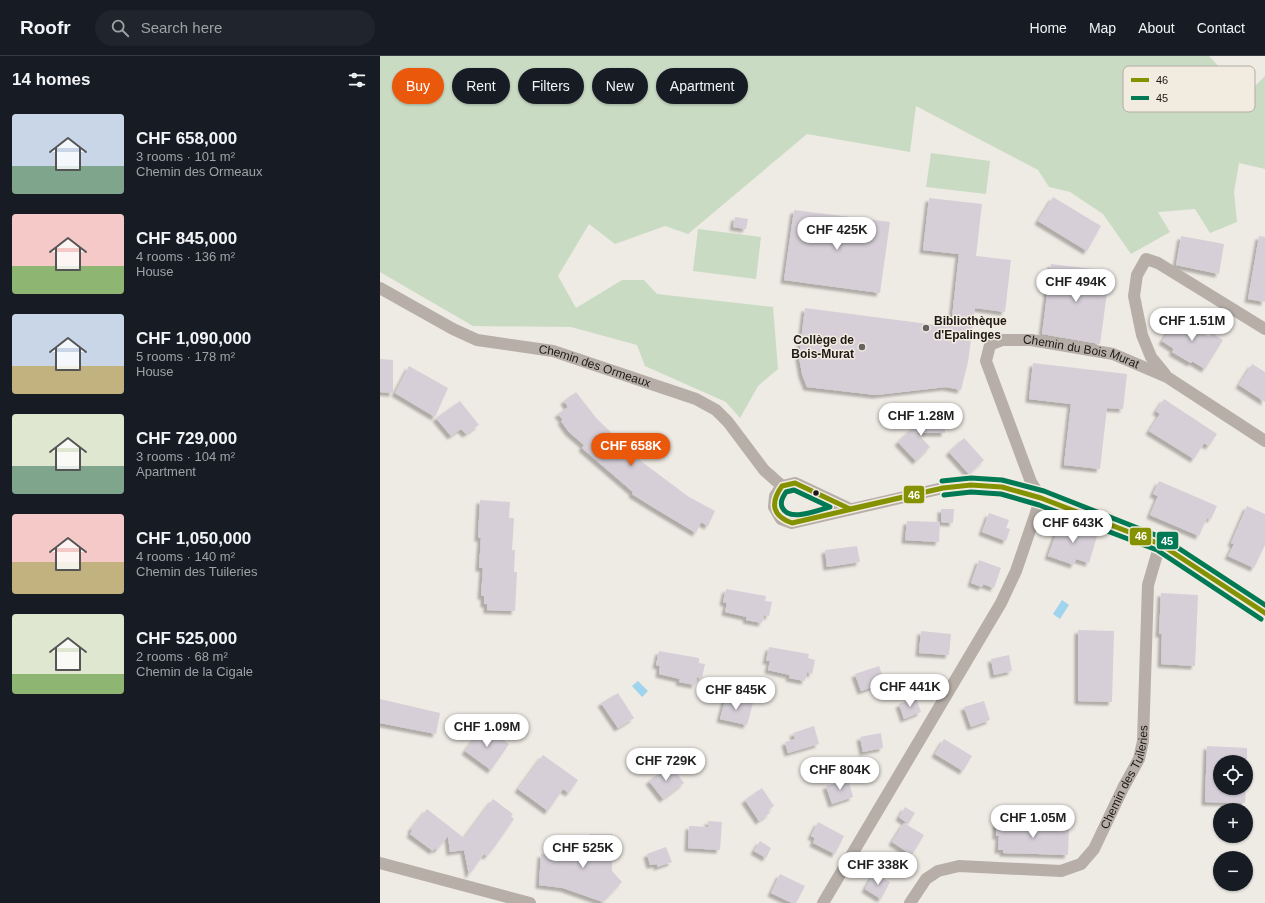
<!DOCTYPE html>
<meta charset="utf-8">
<style>
:root{--surface:#171b24;--page:#20242c;--text:#f1f3f6;--muted:#9ea1a6;--line:#363941;--accent:#ea580c}
body{margin:0;font-family:Helvetica,sans-serif;background:var(--page);color:var(--text);height:100vh;display:flex;flex-direction:column;font-size:15px;white-space:nowrap}
*{box-sizing:border-box;margin:0}
p{font-size:13px;color:var(--muted)}
.icon{flex:none;width:22px;height:22px;fill:none;stroke:currentColor;stroke-width:2;stroke-linecap:round;stroke-linejoin:round}
.map{position:relative;flex:1;overflow:hidden}
.drawer{display:flex;flex-direction:column;background:var(--surface);width:380px}
.drawer>*{flex:none}
.banner{position:absolute;left:12px;top:12px;width:380px;height:36px;display:flex;gap:8px}
.buttons{position:absolute;left:833px;top:699px;display:grid;gap:8px}
.buttons a{display:grid;place-items:center;width:40px;height:40px;border-radius:50%;background:var(--surface);box-shadow:0 1px 3px #0004;font-size:20px}
.price{position:absolute;translate:-50% -34px;padding:0 9px;border-radius:14px;background:#fff;color:#222;font-size:13px;line-height:26px;filter:drop-shadow(0 1px 2px #0008)}
.price::after{content:'';position:absolute;left:50%;top:24px;width:12px;height:9px;margin-left:-6px;background:inherit;clip-path:polygon(0 0,100% 0,50% 100%)}
.price.selected{background:var(--accent);color:#fff}
ul{padding:0;list-style:none}
li{display:flex;align-items:center;gap:12px;height:100px;padding:0 12px}
li span{display:grid;place-items:center;flex:none;width:112px;height:80px;border-radius:4px;color:#555}
li>.icon{margin-inline-start:auto}
span .icon{width:48px;height:48px;fill:#fffc;stroke-width:1}
li b{font-size:17px}
h2{display:flex;justify-content:space-between;align-items:center;height:48px;padding:0 12px;font-size:17px}
.chip{padding:0 14px;border-radius:18px;background:var(--surface);box-shadow:0 1px 3px #0004;font-size:14px;line-height:36px}
.chip.selected{background:var(--accent);color:#fff}
header{display:flex;align-items:center;gap:24px;box-sizing:border-box;height:56px;padding:0 20px;background:var(--surface);border-bottom:1px solid var(--line)}
header strong{font-size:19px}
nav{display:flex;gap:22px;margin-inline-start:auto;font-size:14px}
.search{width:280px;height:36px;background:var(--page);display:flex;align-items:center;gap:10px;box-sizing:border-box;padding:0 14px;border-radius:22px;color:var(--muted);font-size:15px}
main{display:flex;flex:1;min-height:0}
.map>svg:first-child{display:block}
.green{fill:#cadbc4}
.water{fill:#9ed4ed}
.building{fill:#d6cfd8;filter:url(#shadow)}
.lines{fill:none;stroke-linecap:round;stroke-linejoin:round}
.minor{stroke:#b7aea8;stroke-width:12}
.bus-1-casing{stroke:#f2ebe0;stroke-width:8}
.bus-2-casing{stroke:#f2ebe0;stroke-width:8}
.bus-1{stroke:#859200;stroke-width:5}
.bus-2{stroke:#007a55;stroke-width:5}
.poi-dot{fill:#66635e;stroke:#f2ebe0;stroke-width:1.5}
.bus-dot{fill:#1d1a16;stroke:#f2ebe0;stroke-width:1.5}
.labels{text-anchor:middle;dominant-baseline:central;stroke-width:3;stroke-linejoin:round;paint-order:stroke}
.poi-label{font-size:12px;font-weight:bold;fill:#1d1a16;stroke:#f2ebe0;text-anchor:start}
.street-label{font-size:12px;fill:#1d1a16;stroke:#f2ebe0}
.key{fill:#f2ebe0;stroke:#b2aca3;stroke-width:1}
.key-label{font-size:11px;fill:#1d1a16}
.line-badge{stroke:#f2ebe0;stroke-width:1.5}
.badge-label{font-size:11px;text-anchor:middle;font-weight:bold;fill:#fff}
</style>
<header>
<strong>Roofr</strong>
<div class="search"><svg class="icon" aria-label="search" viewBox="0 0 24 24"><circle cx="10" cy="10" r="6"/><path d="M15 15l6 6"/></svg>Search here</div>
<nav><a>Home</a><a>Map</a><a>About</a><a>Contact</a></nav>
</header>
<main>
<section class="drawer">
<h2>14 homes<svg class="icon" aria-label="filters" viewBox="0 0 24 24"><path d="M4 7h16M4 17h16"/><circle cx="9" cy="7" r="2"/><circle cx="15" cy="17" r="2"/></svg></h2>
<ul>
<li><span style="background:linear-gradient(#c9d6e8 65%,#7fa58c 0)"><svg class="icon" aria-label="home" viewBox="0 0 24 24"><path d="M3 11l9-7 9 7M6 9v11h12V9"/></svg></span><div><b>CHF 658,000</b><p>3 rooms · 101 m²</p><p>Chemin des Ormeaux</p></div></li>
<li><span style="background:linear-gradient(#f6c9c9 65%,#8fb573 0)"><svg class="icon" aria-label="home" viewBox="0 0 24 24"><path d="M3 11l9-7 9 7M6 9v11h12V9"/></svg></span><div><b>CHF 845,000</b><p>4 rooms · 136 m²</p><p>House</p></div></li>
<li><span style="background:linear-gradient(#c9d6e8 65%,#c2b280 0)"><svg class="icon" aria-label="home" viewBox="0 0 24 24"><path d="M3 11l9-7 9 7M6 9v11h12V9"/></svg></span><div><b>CHF 1,090,000</b><p>5 rooms · 178 m²</p><p>House</p></div></li>
<li><span style="background:linear-gradient(#dfe7d0 65%,#7fa58c 0)"><svg class="icon" aria-label="home" viewBox="0 0 24 24"><path d="M3 11l9-7 9 7M6 9v11h12V9"/></svg></span><div><b>CHF 729,000</b><p>3 rooms · 104 m²</p><p>Apartment</p></div></li>
<li><span style="background:linear-gradient(#f6c9c9 60%,#c2b280 0)"><svg class="icon" aria-label="home" viewBox="0 0 24 24"><path d="M3 11l9-7 9 7M6 9v11h12V9"/></svg></span><div><b>CHF 1,050,000</b><p>4 rooms · 140 m²</p><p>Chemin des Tuileries</p></div></li>
<li><span style="background:linear-gradient(#dfe7d0 75%,#8fb573 0)"><svg class="icon" aria-label="home" viewBox="0 0 24 24"><path d="M3 11l9-7 9 7M6 9v11h12V9"/></svg></span><div><b>CHF 525,000</b><p>2 rooms · 68 m²</p><p>Chemin de la Cigale</p></div></li>
</ul>
</section>
<div class="map">
<svg width="885" height="847" viewBox="0 0 885 847">
<defs>
<filter id="shadow"><feDropShadow dx="-3.5" dy="3.5" stdDeviation="1" flood-color="#0004"/></filter>
</defs>
<rect width="100%" height="100%" fill="#eeeae4"/>
<path class="green" d="M0,0H829L843,15L872,33L885,20V113L859,107L854,136L857,166L830,177L815,153L778,156L790,176L751,198L723,158L690,136L669,131L658,114L536,50L530,96L427,78L308,178L285,170L235,188L209,168L178,220L196,252L242,224H264L277,238L393,251L398,313L378,330L360,362L346,346L265,310L257,289L191,271L93,270L0,216Z
M551,97L610,105L606,138L546,131Z
M318,173L381,181L376,223L313,215Z"/>
<path class="water" d="M682,544L689,549L680,563L673,558Z
M258,625L268,635L262,641L252,630Z"/>
<path class="building" d="M673,141L721,170L707,195L658,165Z
M549,142L602,148L596,200L631,204L625,256L595,252L588,306L581,334L566,331L496,339L427,331L422,318L419,301L425,252L571,271L579,198L543,194Z
M414,154L510,166L500,237L404,224Z
M355,161L368,163L366,173L353,171Z
M801,180L844,188L839,218L796,209Z
M879,180L885,181V246L868,243Z
M671,208L730,215L720,288L662,278Z
M800,257L810,264L808,267L829,281L832,277L843,284L825,313L812,305L811,307L792,296L794,293L782,285Z
M0,303L13,304V337L0,336Z
M653,307L747,318L743,353L727,352L720,413L684,409L691,348L649,343Z
M872,308L885,316V346L859,329Z
M29,310L68,332L55,361L15,337Z
M196,336L217,363L262,406L309,441L335,455L328,470L321,466L316,477L276,453L252,438L253,436L202,392L204,389L189,376L181,365L183,364L178,358L188,351L184,345Z
M784,343L837,378L829,390L824,387L814,403L769,375L780,358L776,355Z
M80,345L99,369L86,378L81,373L71,380L56,362Z
M540,365H565V377H537L550,391L536,405L518,386Z
M584,382L604,404L589,418L569,396Z
M779,425L837,450L831,463L827,462L819,480L770,459L778,440L773,438Z
M100,444L130,446L129,462H134L132,494H135L134,516H137L135,555L107,554V548H104V540H101L103,512H99L101,482H98Z
M867,450L885,458V489L874,512L848,500L854,488L851,487Z
M561,453H574L573,467L561,466Z
M609,457L629,464L626,472L630,473L626,485L602,476Z
M681,464L718,477L709,507L696,503L694,509L668,500Z
M527,465L560,466L559,486L525,484Z
M477,490L480,506L447,511L445,494Z
M599,504L621,512L614,532L603,528L602,531L591,527Z
M346,533L386,540L385,545L392,546L389,560L384,559L382,567L366,564L367,561L345,556L347,547L343,546Z
M781,537L818,539L815,610L781,608L782,578H779Z
M698,574L734,575L732,646L698,645Z
M541,575L571,578L569,599L539,597Z
M389,591L429,598L428,602L435,604L432,618L427,616L425,625L409,622L410,619L388,614L390,605H386Z
M279,595L319,602V607L325,608L322,622L317,621L315,629L299,626L300,623L279,618L280,610L276,609Z
M629,599L632,615L614,619L611,603Z
M499,610L505,627L481,635L475,618Z
M238,637L254,662L238,672L221,647Z
M346,640L373,647L367,669L340,663Z
M536,642L541,656L524,663L519,648Z
M0,643L60,657L56,678L0,667Z
M604,645L610,664L591,671L584,651Z
M104,670L129,688L111,714L85,695Z
M434,670L439,688L408,697L405,686L415,683L413,677Z
M501,677L503,692L483,696L480,681Z
M564,683L592,700L583,715L555,698Z
M827,690L867,692V706H840V732H866L865,747L825,746Z
M163,699L198,724L189,737L183,733L168,755L138,733Z
M290,709L304,727L283,743L269,725Z
M468,723L473,741L452,748L446,730Z
M382,732L394,750L388,754L390,757L379,765L365,744Z
M113,743L133,758L131,760L134,763L113,793L107,800L104,798L89,819L84,794L70,796L68,780L57,794L55,792L53,795L30,778L32,775L31,773L47,753L84,782Z
M525,751L535,757L528,768L519,761Z
M328,765L342,766L340,794L308,792L309,770L328,771Z
M438,766L464,780L455,798L433,787L435,782L431,780Z
M524,767L544,779L532,799L512,786Z
M616,767L689,770L688,799L623,797V794H618L619,780H616Z
M210,778H233L232,815L242,826L223,846L183,832L159,829L161,798L192,799Z
M380,785L391,792L386,802L374,795Z
M286,791L292,806L277,811V808L270,809L267,798Z
M483,800L494,805L488,815L479,810Z
M494,817L510,826L501,843L485,833Z
M400,818L425,830L416,847H412L391,837Z"/>
<g class="lines">
<g class="minor">
<path id="s1" d="M0,232L73,273L97,284L173,295L316,343L336,354L348,366L384,414L402,430"/>
<path d="M785,318L771,301L762,279L754,240L757,219L766,203L778,207L885,273"/>
<path id="s2" d="M661,442L651,426L606,305L610,289L622,284H651L733,298L787,321L885,385"/>
<path d="M470,453L415,427L402,430L395,440L394,451L401,463L412,467L563,432L591,429L622,431L661,442L780,488L885,557"/>
<path d="M0,807L150,847"/>
<path d="M443,847L621,547L636,515L661,442"/>
<path id="s3" d="M530,847L546,823L558,815L579,810L681,815L701,808L714,793L743,732L759,703L763,685L768,529L780,488"/>
</g>
<defs>
<path id="bus-1" d="M415,427L470,453L563,432L412,467C392,460 390,447 402,430Z
M563,432L591,429L622,431L661,442L780,488L885,557"/>
<path id="bus-2" d="M562,425L591,422L622,424L664,435L783,482L885,549
M414,434L450,451C437,454 409,467 402,451C400,445 403,441 406,436Z
M564,439L591,436L621,438L659,449L777,494L881,563"/>
</defs>
<use href="#bus-1" class="bus-1-casing"/>
<use href="#bus-2" class="bus-2-casing"/>
<use href="#bus-1" class="bus-1"/>
<use href="#bus-2" class="bus-2"/>
</g>
<g class="poi-dot">
<circle cx="546" cy="272" r="4"/>
<circle cx="482" cy="291" r="4"/>
</g>
<circle class="bus-dot" cx="436" cy="437" r="3.5"/>
<g class="labels">
<g class="poi-label">
<text x="554" y="265">Bibliothèque<tspan x="554" dy="14">d'Epalinges</tspan></text>
<text x="474" y="284" text-anchor="end">Collège de<tspan x="474" dy="14">Bois-Murat</tspan></text>
</g>
<g class="street-label">
<text stroke="none"><textPath href="#s2" startOffset="258">Chemin du Bois Murat</textPath></text>
<text stroke="none"><textPath href="#s1" startOffset="231">Chemin des Ormeaux</textPath></text>
<text stroke="none"><textPath href="#s3" startOffset="287">Chemin des Tuileries</textPath></text>
</g>
</g>
<rect x="743" y="10" width="132" height="46" rx="6" class="key"/>
<rect x="751" y="22" width="18" height="4" fill="#859200"/>
<rect x="751" y="40" width="18" height="4" fill="#007a55"/>
<g class="key-label">
<text x="776" y="28">46</text>
<text x="776" y="46">45</text>
</g>
<g class="line-badge">
<rect x="523" y="429" width="22" height="19" rx="4" fill="#859200"/>
<rect x="749" y="471" width="23" height="19" rx="4" fill="#859200"/>
<rect x="776" y="475" width="23" height="19" rx="4" fill="#007a55"/>
</g>
<g class="badge-label">
<text x="534" y="443">46</text>
<text x="761" y="484">46</text>
<text x="787" y="489">45</text>
</g>
</svg>
<div class="buttons">
<a><svg class="icon" aria-label="locate" viewBox="0 0 24 24"><circle cx="12" cy="12" r="6"/><path d="M12 2v4M12 18v4M2 12h4M18 12h4"/></svg></a>
<a>+</a>
<a>−</a>
</div>
<b class="price" style="left:457px;top:195px">CHF 425K</b>
<b class="price" style="left:696px;top:247px">CHF 494K</b>
<b class="price" style="left:812px;top:286px">CHF 1.51M</b>
<b class="price" style="left:541px;top:381px">CHF 1.28M</b>
<b class="price selected" style="left:251px;top:411px">CHF 658K</b>
<b class="price" style="left:693px;top:488px">CHF 643K</b>
<b class="price" style="left:530px;top:652px">CHF 441K</b>
<b class="price" style="left:356px;top:655px">CHF 845K</b>
<b class="price" style="left:107px;top:692px">CHF 1.09M</b>
<b class="price" style="left:286px;top:726px">CHF 729K</b>
<b class="price" style="left:460px;top:735px">CHF 804K</b>
<b class="price" style="left:653px;top:783px">CHF 1.05M</b>
<b class="price" style="left:203px;top:813px">CHF 525K</b>
<b class="price" style="left:498px;top:830px">CHF 338K</b>
<div class="banner">
<a class="chip selected">Buy</a>
<a class="chip">Rent</a>
<a class="chip">Filters</a>
<a class="chip">New</a>
<a class="chip">Apartment</a>
</div>
</div>
</main>
